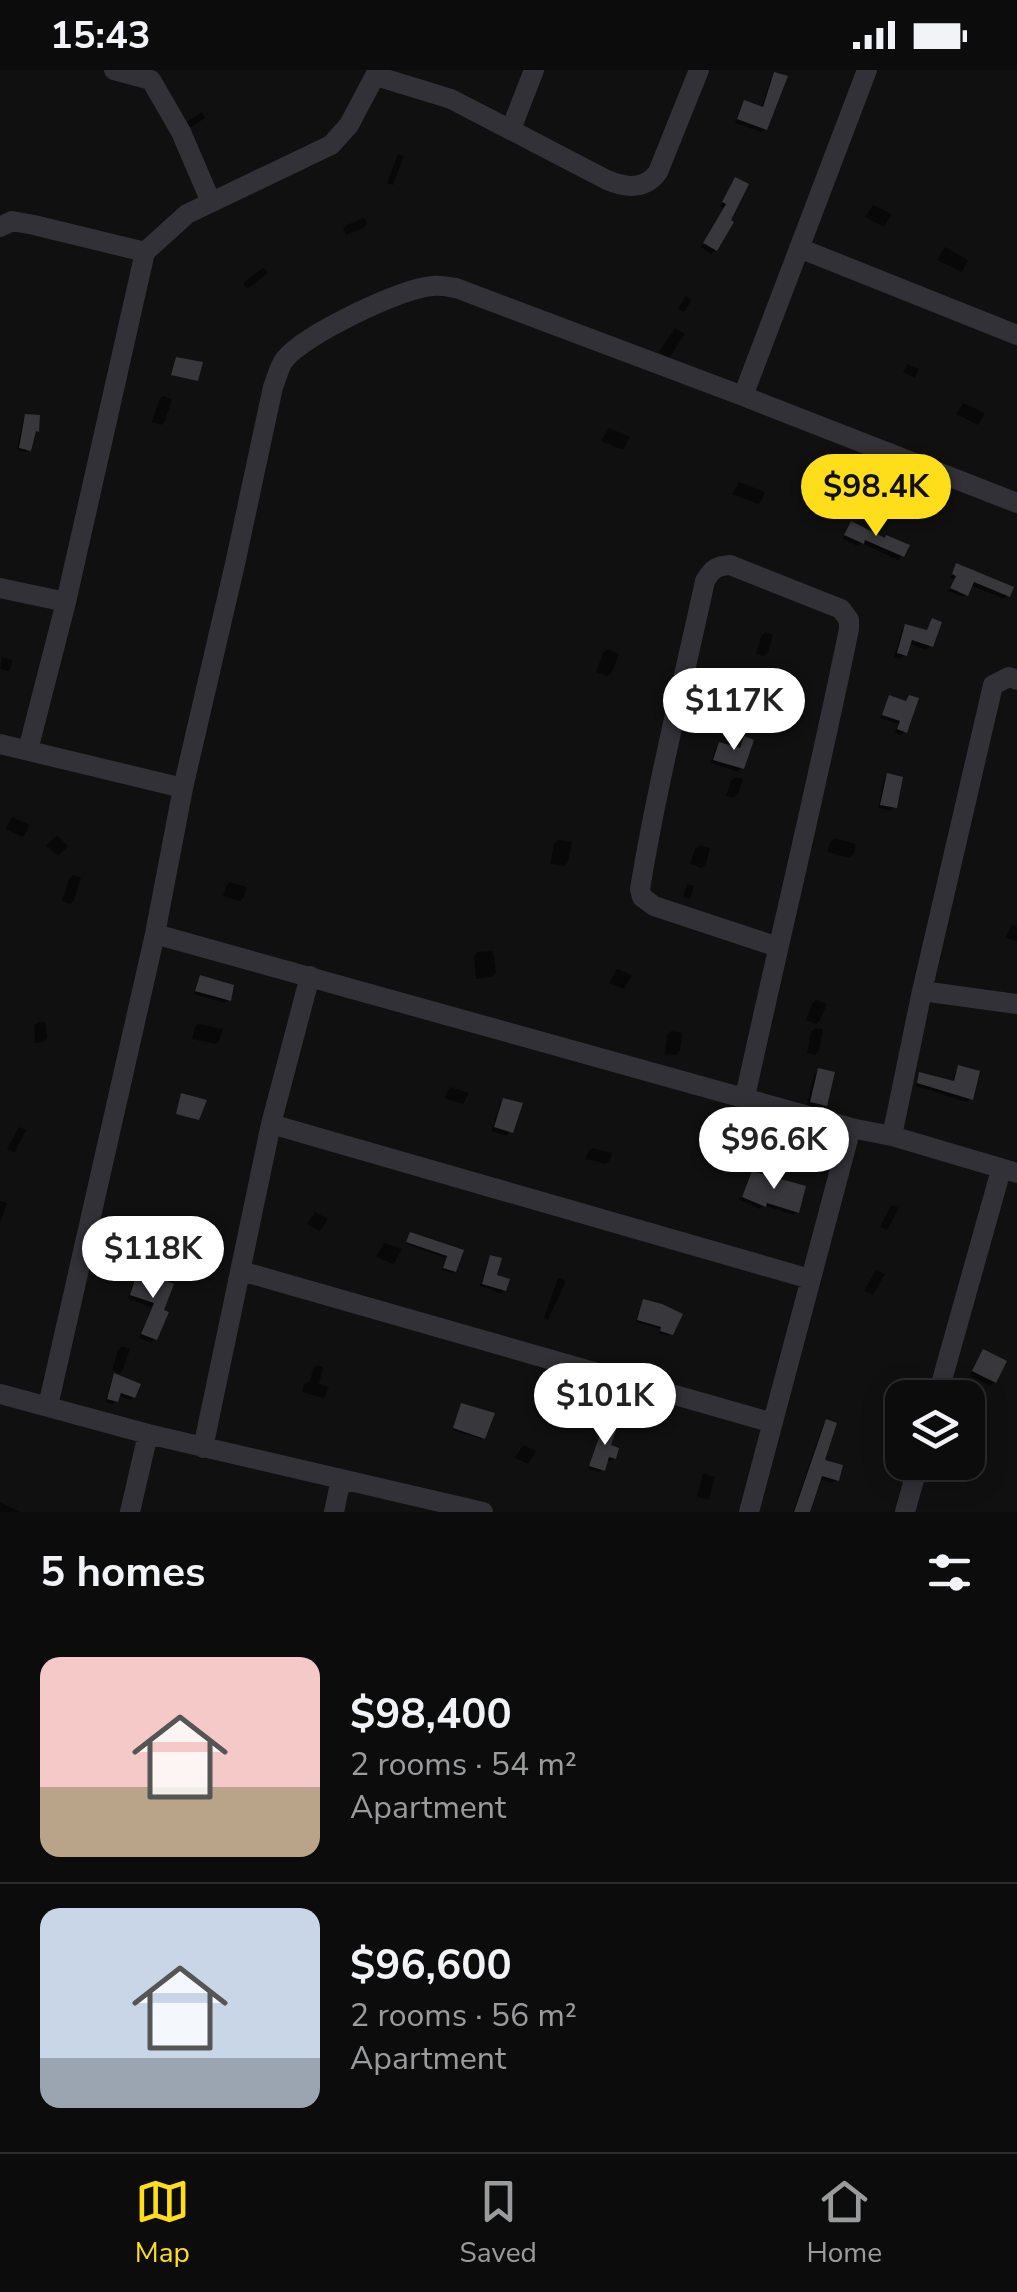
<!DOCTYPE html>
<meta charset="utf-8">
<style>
:root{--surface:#0c0c0d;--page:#1a1a1b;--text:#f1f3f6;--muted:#9a9b9d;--line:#2c2c2e;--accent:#fede1b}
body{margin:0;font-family:"Nunito Sans",sans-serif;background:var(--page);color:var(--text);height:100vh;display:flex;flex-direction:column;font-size:38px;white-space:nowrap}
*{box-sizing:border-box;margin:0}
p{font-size:32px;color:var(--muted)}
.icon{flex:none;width:55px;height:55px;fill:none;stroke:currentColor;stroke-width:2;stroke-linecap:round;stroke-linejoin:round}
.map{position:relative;height:1442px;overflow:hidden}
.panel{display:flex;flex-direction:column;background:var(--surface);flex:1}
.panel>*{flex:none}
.controls{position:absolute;left:885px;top:1310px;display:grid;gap:20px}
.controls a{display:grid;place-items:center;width:100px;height:100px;border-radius:20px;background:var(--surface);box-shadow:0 5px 25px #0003,0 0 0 2px var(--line);font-size:50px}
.price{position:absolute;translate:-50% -85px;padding:0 22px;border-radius:35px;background:#fff;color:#222;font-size:32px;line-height:65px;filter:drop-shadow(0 2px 5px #0008)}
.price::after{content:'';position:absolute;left:50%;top:60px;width:30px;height:22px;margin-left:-15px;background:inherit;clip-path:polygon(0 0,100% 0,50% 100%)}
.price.current{background:var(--accent);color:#111}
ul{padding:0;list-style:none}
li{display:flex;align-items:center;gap:30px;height:250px;padding:0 40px}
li+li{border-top:2px solid var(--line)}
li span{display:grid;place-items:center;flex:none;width:280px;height:200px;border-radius:20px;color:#555}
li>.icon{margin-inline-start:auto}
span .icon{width:120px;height:120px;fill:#fffc;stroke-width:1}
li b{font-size:42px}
h2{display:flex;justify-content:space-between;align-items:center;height:120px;padding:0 40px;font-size:42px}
.status{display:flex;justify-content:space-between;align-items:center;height:70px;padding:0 50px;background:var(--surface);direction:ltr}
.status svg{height:28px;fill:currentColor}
.dock{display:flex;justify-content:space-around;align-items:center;height:140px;border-top:2px solid var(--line);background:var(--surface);font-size:28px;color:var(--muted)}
.dock a{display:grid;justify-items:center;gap:5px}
.dock .current{color:var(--accent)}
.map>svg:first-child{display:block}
.shadow{fill:#0007}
.building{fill:#37373c}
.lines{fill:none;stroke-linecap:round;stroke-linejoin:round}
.minor{stroke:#313137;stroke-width:20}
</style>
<div class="status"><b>15:43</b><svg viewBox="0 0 49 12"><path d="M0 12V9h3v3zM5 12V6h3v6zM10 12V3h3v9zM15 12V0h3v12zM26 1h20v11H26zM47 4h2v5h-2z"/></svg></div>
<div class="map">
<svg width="1017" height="1442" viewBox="0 0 1017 1442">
<rect width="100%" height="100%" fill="#101011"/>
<path class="shadow" d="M775,5L765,58L761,62L735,53L741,37L745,33L761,39L771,9Z
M202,42L205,48L189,58L186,52Z
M398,84L404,86L393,115L387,113Z
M731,114L715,180L711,184L701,177L724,138L720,137Z
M873,135L892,144L884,157L865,147Z
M364,148L367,154L363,158L346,165L343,159L347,155Z
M945,177L968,190L962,202L937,190Z
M264,197L268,203L247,219L243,213Z
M686,226L692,230L684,242L678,239Z
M675,258L685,264L669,288L659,282Z
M907,294L919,299L915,308L903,302Z
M163,326L172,329L165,351L161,355L152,352L159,330Z
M963,333L985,343L978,355L956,344Z
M26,346L34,363L26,382L17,380L23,349Z
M609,358L630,367L623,380L601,371Z
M739,412L765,422L762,430L758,434L732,424Z
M847,458L902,486L898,490L861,473L858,476L842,469Z
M957,496L1011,518L1007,526L1004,529L970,515L963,527L948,521L954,509L950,508Z
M932,551L930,576L926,580L908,573L905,585L901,589L894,587L902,560L906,556L926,562Z
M765,562L773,565L768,582L764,586L756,584L761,566Z
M607,579L619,584L612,602L608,606L596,602L603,583Z
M2,587L13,590L9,601L0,599Z
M909,627L905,661L901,665L895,663L898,654L880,648L890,628L905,634Z
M744,669L742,698L738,702L711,693L715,679L719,675L738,680Z
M888,706L894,737L890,741L878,738L884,710Z
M735,707L743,709L738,724L734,728L726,726L731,711Z
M12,747L30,755L23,767L5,759Z
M57,765L68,776L58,786L46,776Z
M834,768L856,774L854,784L849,788L827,782L830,772Z
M558,770L572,772L568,792L564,796L550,794L554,774Z
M699,775L710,778L706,794L702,798L690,794L695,779Z
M73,805L81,808L74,830L70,834L62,831L69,809Z
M230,812L247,817L244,827L240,831L223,826L226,816Z
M687,814L694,816L690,829L683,827Z
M1013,855L1017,856V871L1006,868L1009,859Z
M493,881L496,903L492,907L476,909L474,886L478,882Z
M617,899L632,905L624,919L609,913Z
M201,908L228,930L225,933L194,924Z
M816,930L827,934L820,950L816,954L806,950L812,934Z
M38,952H45L47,968L43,972L35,973L34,956Z
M198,954L223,959L219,971L216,974L192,969L195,957Z
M815,958L823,959L819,980L815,985L807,983L811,962Z
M671,961L682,963L680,981L676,985L665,984L667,966Z
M959,998L970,1029L967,1032L915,1016L920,1005L952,1013L955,1002Z
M818,1001L825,1034L821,1039L807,1035L814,1005Z
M450,1017L469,1023L463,1034L444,1028Z
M504,1031L510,1062L506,1066L491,1061L500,1035Z
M19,1057L26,1060L15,1082L7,1079Z
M592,1078L612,1083L610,1090L606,1094L586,1089L588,1082Z
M750,1107L797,1142L794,1145L763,1135L760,1139L740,1130Z
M0,1131L7,1133L0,1153Z
M891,1135L899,1138L887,1160L880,1157Z
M315,1142L328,1149L320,1161L307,1154Z
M410,1164L461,1181L454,1201L452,1203L442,1200L446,1188L406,1174Z
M384,1173L402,1179L394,1194L376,1187Z
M491,1188L494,1207L504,1219L501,1223L480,1216L488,1191Z
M876,1200L885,1204L873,1225L864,1221Z
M139,1203L170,1216L155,1269L151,1273L139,1268L152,1237L128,1229L135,1207Z
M558,1208L566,1211L548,1250L544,1248Z
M643,1232L671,1263L668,1266L659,1263L660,1259L636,1252Z
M122,1276L130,1279L123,1299L116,1307L133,1327L130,1330L118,1325L113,1334L105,1332L112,1309L118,1303L112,1300L118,1280Z
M983,1282L994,1312L990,1316L970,1306Z
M317,1295L323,1297L319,1314L329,1317L324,1328L302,1322L304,1314L310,1311L313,1298Z
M460,1338L483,1367L481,1369L453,1360Z
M827,1352L822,1391L837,1409L833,1413L818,1409L807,1442H793L823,1355Z
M604,1356L608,1377L614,1388L611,1391L606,1389L600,1402L588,1399Z
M523,1375L536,1381L528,1394L515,1388Z
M703,1403L715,1407L709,1430L697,1427Z
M0,1432L21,1442H0Z"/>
<path class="building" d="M774,2L788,6L767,60L737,49L744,30L763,37Z
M735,107L749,114L731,150L734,152L717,181L703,173L726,134L722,132Z
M176,287L203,292L198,311L171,305Z
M25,344L40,345L39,362L36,361L31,381L19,378Z
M851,451L885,468L886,465L910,475L904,487L865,470L864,474L844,465Z
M956,493L1014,517L1010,527L974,512L968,526L950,518L956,506L952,504Z
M932,548L942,552L933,577L912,570L907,586L897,583L905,554L927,560Z
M889,625L906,631L909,625L919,628L907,663L897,659L900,651L882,645Z
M744,666L754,670L744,699L713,690L719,672L740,678Z
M887,703L903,707L897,738L880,735Z
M200,905L234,915L231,931L195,921Z
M958,995L980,1001L973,1030L917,1013L919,1002L954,1011Z
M818,998L835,1002L827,1036L810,1032Z
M181,1023L207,1030L199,1050L176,1044Z
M503,1028L523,1033L513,1063L494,1057Z
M752,1101L806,1116L799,1143L767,1133L766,1137L742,1127Z
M410,1162L464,1180L456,1202L443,1198L447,1186L406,1172Z
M490,1185L502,1188L497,1205L510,1209L506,1221L482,1214Z
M138,1200L174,1214L164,1240L169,1242L157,1270L141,1264L154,1233L130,1225Z
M643,1229L662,1234L683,1244L673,1265L660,1261L661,1257L637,1250Z
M983,1279L1007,1291L996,1313L972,1301Z
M114,1303L141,1314L135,1328L121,1323L118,1332L107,1329Z
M461,1333L495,1343L485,1369L453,1358Z
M826,1349L837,1353L825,1390L843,1395L839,1411L822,1406L810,1442H794Z
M604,1353L617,1357L611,1375L619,1378L616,1389L609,1387L605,1401L589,1396Z"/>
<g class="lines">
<path class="minor" d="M114,0L151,10L181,62L211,132
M376,6L451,29L607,110C626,118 645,120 658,102L699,0
M511,59L534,0
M0,157L12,151L34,155L145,182
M799,178L1017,265
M743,326L867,0
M0,518L66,532
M0,674L183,718
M28,680L66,532L145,182L187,144L331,75L349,55L378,0
M155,864L851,1058L892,1066L1017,1103
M922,921L1017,934
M745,1027C779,871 817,716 849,559V550L841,539L730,495C716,496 712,499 705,511C683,613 657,715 640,819L642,827L654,836L778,877
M271,1054L810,1209
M892,1066L922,921L993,615L1009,607L1017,610
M241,1201L773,1353
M0,1324L148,1364L483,1442
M937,1328L1001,1100
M48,1336L155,864L183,718L235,494L273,317C277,308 279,296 285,289C304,265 401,218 432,216C440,215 449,217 456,218L743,326L1017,433
M203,1378L271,1054L310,906
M130,1442L148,1364
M334,1442L341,1409
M749,1442L851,1058
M905,1442L919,1392"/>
</g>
</svg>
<div class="controls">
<a><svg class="icon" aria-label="layers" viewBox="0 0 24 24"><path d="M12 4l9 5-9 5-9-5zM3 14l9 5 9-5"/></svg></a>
</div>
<b class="price current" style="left:876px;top:469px">$98.4K</b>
<b class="price" style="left:734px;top:683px">$117K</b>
<b class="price" style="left:774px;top:1122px">$96.6K</b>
<b class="price" style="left:153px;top:1231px">$118K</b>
<b class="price" style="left:605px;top:1378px">$101K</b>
</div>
<section class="panel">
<h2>5 homes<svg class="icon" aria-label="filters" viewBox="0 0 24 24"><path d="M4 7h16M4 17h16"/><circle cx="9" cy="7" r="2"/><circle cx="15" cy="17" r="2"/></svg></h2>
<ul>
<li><span style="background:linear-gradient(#f6c9c9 65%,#b9a48a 0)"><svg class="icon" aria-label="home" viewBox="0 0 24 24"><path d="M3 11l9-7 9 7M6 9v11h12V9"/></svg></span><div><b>$98,400</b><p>2 rooms · 54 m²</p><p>Apartment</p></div></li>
<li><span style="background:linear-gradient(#c9d6e8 75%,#9aa5b1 0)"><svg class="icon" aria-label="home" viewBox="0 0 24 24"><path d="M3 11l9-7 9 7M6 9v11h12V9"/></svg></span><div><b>$96,600</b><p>2 rooms · 56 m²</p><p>Apartment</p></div></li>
</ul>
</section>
<nav class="dock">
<a class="current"><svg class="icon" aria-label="map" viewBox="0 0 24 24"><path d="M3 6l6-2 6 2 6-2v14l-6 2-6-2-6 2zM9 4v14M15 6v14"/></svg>Map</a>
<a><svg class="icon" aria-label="saved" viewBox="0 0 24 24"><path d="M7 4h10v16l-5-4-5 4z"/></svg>Saved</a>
<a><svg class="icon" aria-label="home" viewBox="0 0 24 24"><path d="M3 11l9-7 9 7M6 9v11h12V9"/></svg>Home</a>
</nav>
